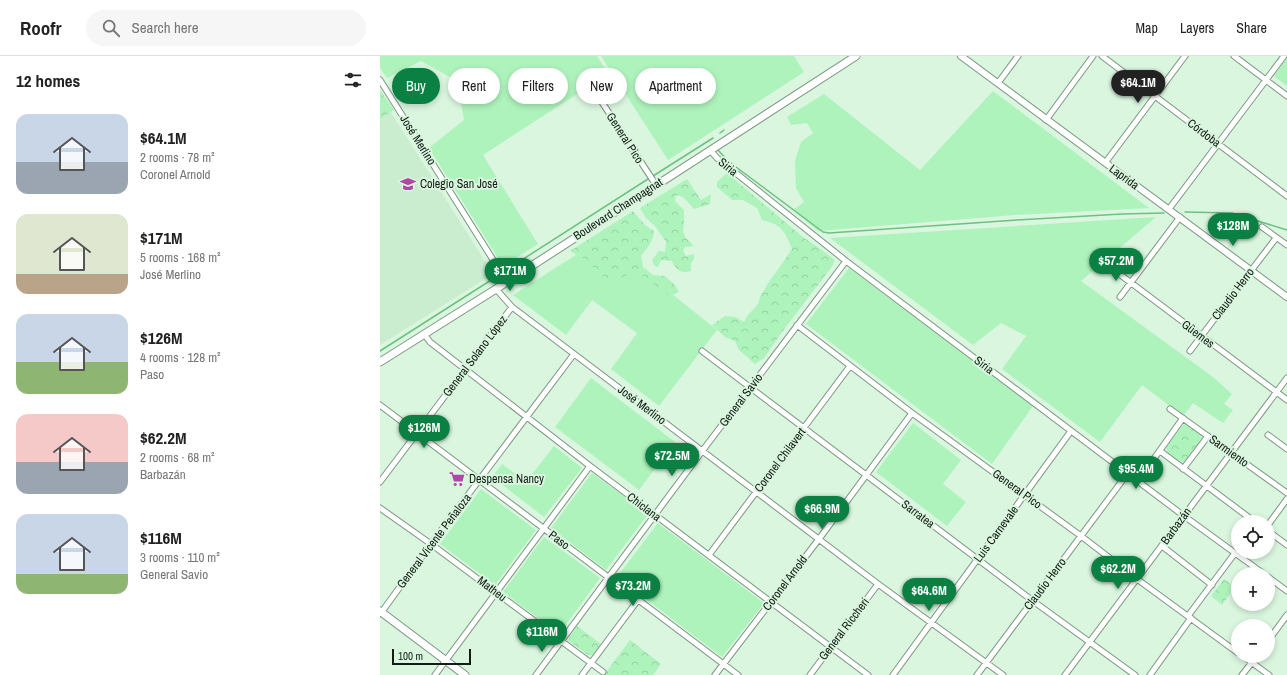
<!DOCTYPE html>
<meta charset="utf-8">
<style>
:root{--surface:#fff;--page:#f6f6f6;--text:#222;--muted:#767676;--line:#e0e0e0;--accent:#0b8043}
body{margin:0;font-family:"Archivo Narrow",sans-serif;background:var(--page);color:var(--text);height:100vh;display:flex;flex-direction:column;font-size:15px;white-space:nowrap}
*{box-sizing:border-box;margin:0}
p{font-size:13px;color:var(--muted)}
.icon{flex:none;width:22px;height:22px;fill:none;stroke:currentColor;stroke-width:2;stroke-linecap:round;stroke-linejoin:round}
.map{position:relative;flex:1;overflow:hidden}
.drawer{display:flex;flex-direction:column;background:var(--surface);width:380px}
.drawer>*{flex:none}
.top-card{position:absolute;left:12px;top:12px;width:380px;height:36px;display:flex;gap:8px}
.controls{position:absolute;left:851px;top:459px;display:grid;gap:8px}
.controls a{display:grid;place-items:center;width:44px;height:44px;border-radius:50%;background:var(--surface);box-shadow:0 2px 6px #0003;font-size:20px}
.scale{position:absolute;left:12px;bottom:10px;width:79px;box-sizing:border-box;padding-left:4px;border:2px solid #131d15;border-top:0;font-size:11px;line-height:14px;white-space:nowrap;color:#131d15;-webkit-text-stroke:3px #daf6df;paint-order:stroke}
.price{position:absolute;translate:-50% -34px;padding:0 9px;border-radius:14px;background:var(--accent);color:#fff;font-size:13px;line-height:26px;filter:drop-shadow(0 1px 2px #0008)}
.price::after{content:'';position:absolute;left:50%;top:24px;width:12px;height:9px;margin-left:-6px;background:inherit;clip-path:polygon(0 0,100% 0,50% 100%)}
.price.current{background:#222;color:#fff}
ul{padding:0;list-style:none}
li{display:flex;align-items:center;gap:12px;height:100px;padding:0 16px}
li span{display:grid;place-items:center;flex:none;width:112px;height:80px;border-radius:12px;color:#555}
li>.icon{margin-inline-start:auto}
span .icon{width:48px;height:48px;fill:#fffc;stroke-width:1}
li b{font-size:17px}
h2{display:flex;justify-content:space-between;align-items:center;height:48px;padding:0 16px;font-size:17px}
.pill{padding:0 14px;border-radius:18px;background:var(--surface);box-shadow:0 2px 6px #0003;font-size:14px;line-height:36px}
.pill.current{background:var(--accent);color:#fff}
header{display:flex;align-items:center;gap:24px;box-sizing:border-box;height:56px;padding:0 20px;background:var(--surface);border-bottom:1px solid var(--line)}
header strong{font-size:19px}
nav{display:flex;gap:22px;margin-inline-start:auto;font-size:14px}
.search{width:280px;height:36px;background:var(--page);display:flex;align-items:center;gap:10px;box-sizing:border-box;padding:0 14px;border-radius:22px;color:var(--muted);font-size:15px}
main{display:flex;flex:1;min-height:0}
.map>svg:first-child{display:block}
.built{fill:#caedd0}
.grass{fill:#aef3bc}
.forest{fill:url(#forest-crowns)}
.lines{fill:none;stroke-linecap:round;stroke-linejoin:round}
.stream{stroke:#6dc182;stroke-width:1.5}
.minor-casing{stroke:#7c9681;stroke-width:7}
.tertiary-casing{stroke:#7c9681;stroke-width:8}
.secondary-casing{stroke:#7c9681;stroke-width:9}
.minor{stroke:#fff;stroke-width:5}
.tertiary{stroke:#fff;stroke-width:6}
.secondary{stroke:#fff;stroke-width:7}
.labels{text-anchor:middle;dominant-baseline:central;stroke-width:4;stroke-linejoin:round;paint-order:stroke}
.street-label{font-size:12px;fill:#131d15;stroke:#daf6df}
.poi-label{font-size:12px;fill:#131d15;stroke:#daf6df;text-anchor:start}
</style>
<header>
<strong>Roofr</strong>
<div class="search"><svg class="icon" aria-label="search" viewBox="0 0 24 24"><circle cx="10" cy="10" r="6"/><path d="M15 15l6 6"/></svg>Search here</div>
<nav><a>Map</a><a>Layers</a><a>Share</a></nav>
</header>
<main>
<section class="drawer">
<h2>12 homes<svg class="icon" aria-label="filters" viewBox="0 0 24 24"><path d="M4 7h16M4 17h16"/><circle cx="9" cy="7" r="2"/><circle cx="15" cy="17" r="2"/></svg></h2>
<ul>
<li><span style="background:linear-gradient(#c9d6e8 60%,#9aa5b1 0)"><svg class="icon" aria-label="home" viewBox="0 0 24 24"><path d="M3 11l9-7 9 7M6 9v11h12V9"/></svg></span><div><b>$64.1M</b><p>2 rooms · 78 m²</p><p>Coronel Arnold</p></div></li>
<li><span style="background:linear-gradient(#dfe7d0 75%,#b9a48a 0)"><svg class="icon" aria-label="home" viewBox="0 0 24 24"><path d="M3 11l9-7 9 7M6 9v11h12V9"/></svg></span><div><b>$171M</b><p>5 rooms · 168 m²</p><p>José Merlino</p></div></li>
<li><span style="background:linear-gradient(#c9d6e8 60%,#8fb573 0)"><svg class="icon" aria-label="home" viewBox="0 0 24 24"><path d="M3 11l9-7 9 7M6 9v11h12V9"/></svg></span><div><b>$126M</b><p>4 rooms · 128 m²</p><p>Paso</p></div></li>
<li><span style="background:linear-gradient(#f6c9c9 60%,#9aa5b1 0)"><svg class="icon" aria-label="home" viewBox="0 0 24 24"><path d="M3 11l9-7 9 7M6 9v11h12V9"/></svg></span><div><b>$62.2M</b><p>2 rooms · 68 m²</p><p>Barbazán</p></div></li>
<li><span style="background:linear-gradient(#c9d6e8 75%,#8fb573 0)"><svg class="icon" aria-label="home" viewBox="0 0 24 24"><path d="M3 11l9-7 9 7M6 9v11h12V9"/></svg></span><div><b>$116M</b><p>3 rooms · 110 m²</p><p>General Savio</p></div></li>
</ul>
</section>
<div class="map">
<svg width="907" height="619" viewBox="0 0 907 619">
<defs>
<pattern id="forest-crowns" width="20" height="18" patternUnits="userSpaceOnUse"><rect width="20" height="18" fill="#aef3bc"/><path d="M2 6a3 3 0 1 1 6 0M12 15a3 3 0 1 1 6 0" fill="none" stroke="#95d0a1"/></pattern>
</defs>
<rect width="100%" height="100%" fill="#daf6df"/>
<path class="built" d="M0,39L113,218L0,289Z"/>
<path class="grass" d="M0,0H217L228,18L103,99L158,188L123,210L49,92L84,64L77,25L41,5L7,22L0,12Z
M221,0H414L424,16L288,104Z
M907,2V30L894,20Z
M613,35L769,152L635,159L438,175L413,154L424,146L416,132L415,105L421,86L433,77L427,67L411,69L407,61L444,38L540,114Z
M776,161L701,225L833,321L852,338L844,348L853,354L843,367L813,347L803,360L762,329L720,386L622,313L646,280L621,267L593,289L450,182Z
M199,197L252,206L337,274L279,350L231,313L257,277L212,244L186,279L133,239Z
M469,212L653,350L612,408L426,268Z
M211,322L295,386L259,434L175,371Z
M533,367L581,404L563,428L586,446L567,470L496,416Z
M174,390L202,412L164,461L112,421L122,408L146,426Z
M212,417L268,458L226,514L171,472Z
M101,433L156,474L115,529L60,488Z
M278,467L384,547L342,601L237,521Z
M164,481L220,522L179,578L123,536Z"/>
<path class="forest" d="M0,34L14,54L0,63Z
M347,117L424,182L438,191L455,204L451,212L402,276L384,302L375,308L359,294L355,285L345,281L332,269L345,260L355,261L364,266L368,259L378,248L380,241L390,224L399,212L412,193C405,175 401,168 382,164L377,152L363,144H352L337,131V126Z
M307,123L321,144L331,138L330,148L314,153L303,141L296,139L295,145L304,154V166L303,174L305,181L314,190L305,191L303,195L306,200L314,198V203L311,207V215C301,218 296,214 292,205L281,204L278,211L274,209L272,204L279,195L285,196L286,186L275,170L266,162L260,152Z
M253,155L265,169L274,175C274,185 267,192 261,200L263,211L273,219L285,220L295,229L299,236L290,240L255,215H249L241,227L212,217L213,211L205,203L190,195Z
M805,368C811,370 821,376 822,382L806,405L802,407L787,397L786,392L802,370Z
M844,523L855,531L842,549L831,540Z
M197,570L221,588L213,599H208L189,585V581Z
M250,584L281,608L273,619H224Z"/>
<g class="lines">
<path class="stream" d="M340,77L344,74
M338,94L348,105L443,176L449,177L637,164L742,158L784,157
M273,120L333,82
M805,156L852,157L907,174
M123,216L268,123
M0,295L119,219"/>
<defs>
<path id="minor" d="M722,0L907,140
M854,0L907,40
M0,24L127,226
M618,27L638,0
M214,34L276,129
M666,64L713,0
M330,94L337,102L466,205L804,460L884,518
M725,107L805,0
M789,153L904,0
M882,171L907,189
M730,211L907,344
M116,233L132,251L498,528L623,619
M740,241L800,161
M417,269L532,357L701,480L757,523L858,597
M44,278L50,286L210,410L488,619
M322,295L653,545L755,619
M810,295L896,182
M0,349L358,619
M790,353L907,437
M888,379L907,393
M780,395L875,466
M803,413L828,380
M758,425L803,362
M0,426L132,251
M0,452L51,488L223,616
M888,469L907,443
M888,475L907,489
M782,490L832,529
M329,499L470,310
M863,503L868,496
M888,521L907,535
M1,557L51,488L194,298
M808,560L855,497
M888,585L907,559
M863,600L889,619
M55,619L210,410
M156,619L323,394L466,205
M202,619L258,544
M335,619L439,483L532,357
M430,619L498,528
M513,619L691,375
M597,619L748,417
M685,619L907,322
M770,619L811,562
M862,619L877,600"/>
<path id="tertiary" d="M581,0L907,241"/>
<path id="secondary" d="M0,306L116,233L476,0
M0,555L85,619"/>
</defs>
<use href="#minor" class="minor-casing"/>
<use href="#tertiary" class="tertiary-casing"/>
<use href="#secondary" class="secondary-casing"/>
<use href="#minor" class="minor"/>
<use href="#tertiary" class="tertiary"/>
<use href="#secondary" class="secondary"/>
</g>
<defs>
<symbol id="school-bare" viewBox="-9 -9 18 18"><path d="M0-5L7-2L0 1L-7-2ZM-4 1L0 2.5L4 1V4Q0 6-4 4Z" fill="#af47a9" stroke="#daf6df" stroke-width="2.5" paint-order="stroke"/></symbol>
<symbol id="supermarket-bare" viewBox="-9 -9 18 18"><path d="M-6-5.5h2.5l.6 2H6L4.5 2H-2.5L-4.4-4H-6ZM-1.5 3.2a1.3 1.3 0 1 0 .1 0ZM3 3.2a1.3 1.3 0 1 0 .1 0Z" fill="#af47a9" stroke="#daf6df" stroke-width="2.5" paint-order="stroke"/></symbol>
</defs>
<g fill-rule="evenodd">
<use href="#school-bare" x="17" y="117" width="22" height="22"/>
<use href="#supermarket-bare" x="66" y="412" width="22" height="22"/>
</g>
<g class="labels">
<g class="street-label">
<text transform="translate(824 77) rotate(37)">Córdoba</text>
<text transform="translate(245 82) rotate(57)">General Pico</text>
<text transform="translate(38 84) rotate(58)">José Merlino</text>
<text transform="translate(348 111) rotate(39)">Siria</text>
<text transform="translate(744 121) rotate(36)">Laprida</text>
<text transform="translate(238 153) rotate(-33)">Boulevard Champagnat</text>
<text transform="translate(853 238) rotate(-53)">Claudio Herro</text>
<text transform="translate(818 278) rotate(37)">Güemes</text>
<text transform="translate(95 300) rotate(-53)">General Solano López</text>
<text transform="translate(604 309) rotate(37)">Siria</text>
<text transform="translate(361 344) rotate(-53)">General Savio</text>
<text transform="translate(262 349) rotate(37)">José Merlino</text>
<text transform="translate(849 395) rotate(36)">Sarmiento</text>
<text transform="translate(400 404) rotate(-53)">Coronel Chilavert</text>
<text transform="translate(637 433) rotate(36)">General Pico</text>
<text transform="translate(264 451) rotate(37)">Chiclana</text>
<text transform="translate(538 458) rotate(37)">Sarratea</text>
<text transform="translate(796 470) rotate(-54)">Barbazán</text>
<text transform="translate(616 478) rotate(-54)">Luis Carnevale</text>
<text transform="translate(179 484) rotate(37)">Paso</text>
<text transform="translate(54 485) rotate(-53)">General Vicente Peñaloza</text>
<text transform="translate(405 527) rotate(-53)">Coronel Arnold</text>
<text transform="translate(665 528) rotate(-53)">Claudio Herro</text>
<text transform="translate(112 533) rotate(37)">Matheu</text>
<text transform="translate(464 573) rotate(-53)">General Riccheri</text>
</g>
<g class="poi-label">
<text x="40" y="128">Colegio San José</text>
<text x="89" y="423">Despensa Nancy</text>
</g>
</g>
</svg>
<div class="controls">
<a><svg class="icon" aria-label="locate" viewBox="0 0 24 24"><circle cx="12" cy="12" r="6"/><path d="M12 2v4M12 18v4M2 12h4M18 12h4"/></svg></a>
<a>+</a>
<a>−</a>
</div>
<div class="scale">100 m</div>
<b class="price current" style="left:758px;top:48px">$64.1M</b>
<b class="price" style="left:853px;top:191px">$128M</b>
<b class="price" style="left:736px;top:226px">$57.2M</b>
<b class="price" style="left:130px;top:236px">$171M</b>
<b class="price" style="left:44px;top:393px">$126M</b>
<b class="price" style="left:292px;top:421px">$72.5M</b>
<b class="price" style="left:756px;top:434px">$95.4M</b>
<b class="price" style="left:442px;top:474px">$66.9M</b>
<b class="price" style="left:738px;top:534px">$62.2M</b>
<b class="price" style="left:253px;top:551px">$73.2M</b>
<b class="price" style="left:549px;top:556px">$64.6M</b>
<b class="price" style="left:162px;top:597px">$116M</b>
<div class="top-card">
<a class="pill current">Buy</a>
<a class="pill">Rent</a>
<a class="pill">Filters</a>
<a class="pill">New</a>
<a class="pill">Apartment</a>
</div>
</div>
</main>
